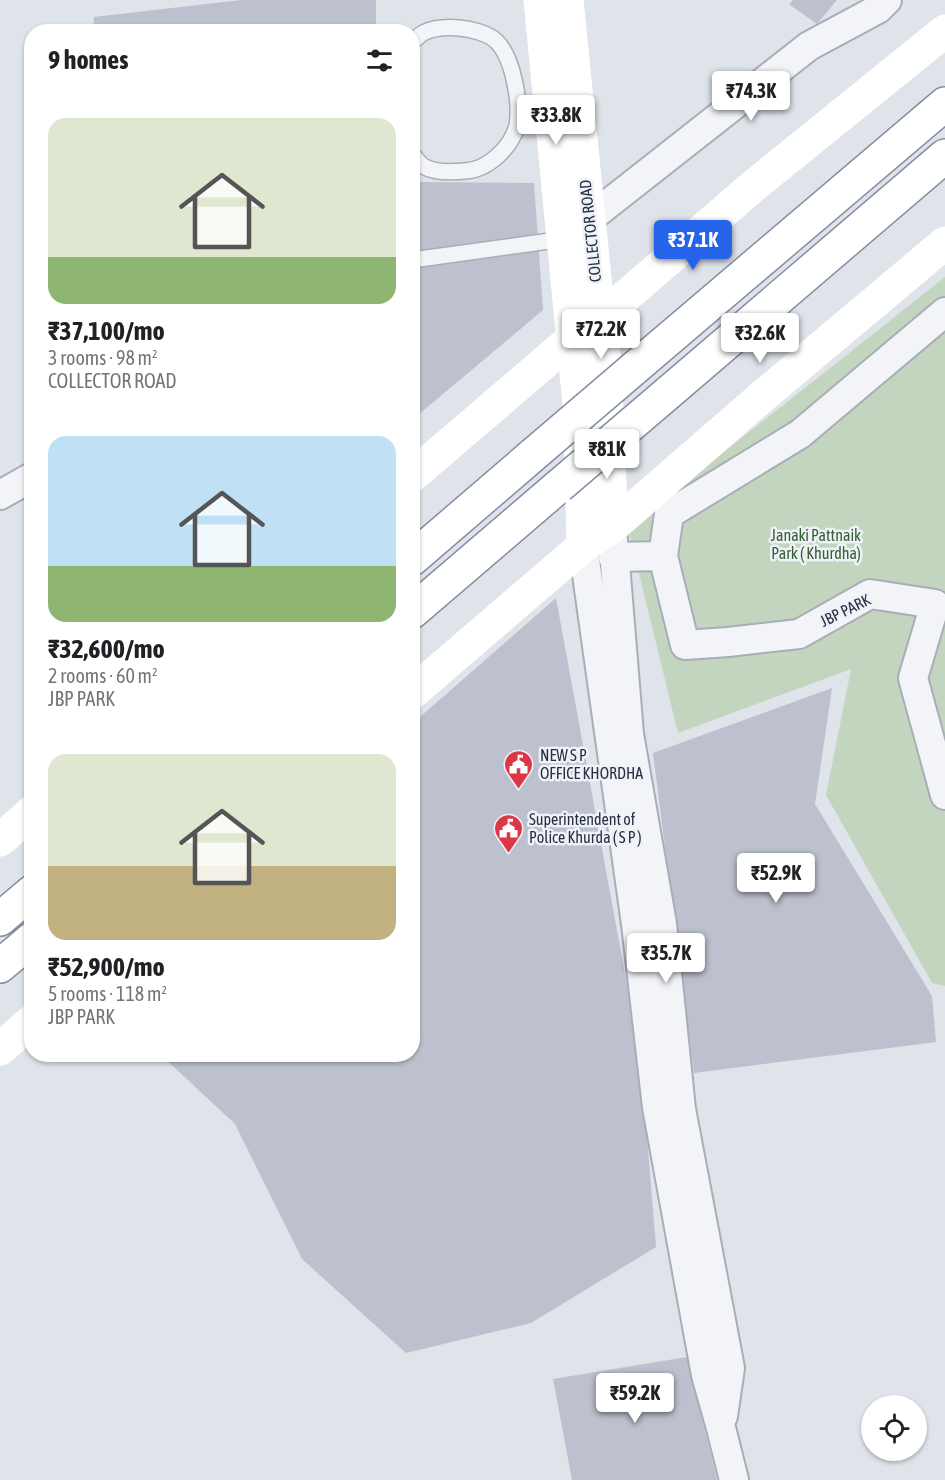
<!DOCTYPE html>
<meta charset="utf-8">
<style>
:root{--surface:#fff;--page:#f6f6f6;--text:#202124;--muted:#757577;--accent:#2563eb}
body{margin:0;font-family:"Asap Condensed",sans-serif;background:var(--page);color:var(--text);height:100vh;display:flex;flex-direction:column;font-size:22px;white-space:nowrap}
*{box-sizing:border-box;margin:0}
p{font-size:20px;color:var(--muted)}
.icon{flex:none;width:33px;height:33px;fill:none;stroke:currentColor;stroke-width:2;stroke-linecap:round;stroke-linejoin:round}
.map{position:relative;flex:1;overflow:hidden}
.sheet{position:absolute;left:24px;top:24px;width:396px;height:1038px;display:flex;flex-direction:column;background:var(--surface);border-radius:24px;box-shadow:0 2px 4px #0004}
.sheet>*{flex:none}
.controls{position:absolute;left:861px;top:1395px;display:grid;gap:12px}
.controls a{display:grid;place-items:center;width:66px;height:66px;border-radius:50%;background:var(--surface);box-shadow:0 2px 4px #0004;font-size:30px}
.price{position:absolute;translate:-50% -51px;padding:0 14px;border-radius:6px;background:#fff;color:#222;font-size:20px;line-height:39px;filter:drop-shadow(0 2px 3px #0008)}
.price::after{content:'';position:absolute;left:50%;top:36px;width:18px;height:14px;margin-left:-9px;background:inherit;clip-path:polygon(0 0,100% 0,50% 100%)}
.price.selected{background:var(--accent);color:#fff}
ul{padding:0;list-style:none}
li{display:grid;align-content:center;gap:12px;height:318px;padding:0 24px}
li span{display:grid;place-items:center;height:186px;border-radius:18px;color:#555}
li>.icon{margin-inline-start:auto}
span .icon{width:108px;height:108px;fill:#fffc;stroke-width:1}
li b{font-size:26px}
h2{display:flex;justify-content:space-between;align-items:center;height:72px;padding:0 24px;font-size:26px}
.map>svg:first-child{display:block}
.green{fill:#c3d5bf}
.building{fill:#bcc1cd}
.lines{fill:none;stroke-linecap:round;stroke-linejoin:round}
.lane-casing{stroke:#a8adb8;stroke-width:18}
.street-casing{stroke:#a8adb8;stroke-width:32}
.highway-casing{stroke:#858ea2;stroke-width:36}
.lane{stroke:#f2f4f8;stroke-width:15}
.street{stroke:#f2f4f8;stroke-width:28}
.secondary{stroke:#fff;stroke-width:33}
.highway{stroke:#fff;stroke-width:33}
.highway-bridge-casing{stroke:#858ea2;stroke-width:36;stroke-linecap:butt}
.highway-bridge{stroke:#fff;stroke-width:33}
.labels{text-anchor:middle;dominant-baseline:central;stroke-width:5;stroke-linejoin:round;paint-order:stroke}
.street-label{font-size:16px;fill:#262f43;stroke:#eff2f7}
.park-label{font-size:16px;fill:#376032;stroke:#eff2f7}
.poi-label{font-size:16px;fill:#262f43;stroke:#eff2f7;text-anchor:start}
</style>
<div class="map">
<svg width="945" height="1480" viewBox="0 0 945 1480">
<rect width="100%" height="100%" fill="#dfe3ea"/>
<path class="green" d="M945,277V986L932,983L826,795L851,669L678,733L628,528Z"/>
<path class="building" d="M241,0H376V32H93L94,17Z
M793,0H837L817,24L789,4Z
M412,182L534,183L543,310L412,420Z
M556,598L627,985L646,1124L656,1247L531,1323L406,1353L302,1259L235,1124L160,1054H412V724Z
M832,688L815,804L932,996L936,1042L694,1073L653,753Z
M687,1357L717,1480H572L553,1379Z"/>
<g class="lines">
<defs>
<path id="lane" d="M412,42C416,40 419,35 423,33C433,28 448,27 459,28C470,29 489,33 497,42C513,58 521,103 517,125C512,147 488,170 465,171C454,172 435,173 425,167C420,165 416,158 412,154
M412,260L564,239"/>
<path id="street" d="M589,219L809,46L878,9L887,0
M945,312L800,434L669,514L663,556L685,645L728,642L799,634L870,594L935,604L913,678L945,795
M0,495L32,477
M612,527L629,734L662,924L681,1109L730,1368L723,1416
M583,546L636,924L657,1107L706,1375L721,1428L734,1480
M613,557L663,556"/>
<path id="highway" d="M644,360L945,104
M668,393L945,156
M412,559L534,454
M412,612L559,486
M0,919L32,892
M0,966L32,939"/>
</defs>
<use href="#lane" class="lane-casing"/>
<use href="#street" class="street-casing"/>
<use href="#highway" class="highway-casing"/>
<use href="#lane" class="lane"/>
<use href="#street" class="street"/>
<path class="secondary" d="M540,0L580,415L583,546
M567,0L596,288L602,317L606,391L612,527
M412,476L573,338L602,317L751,188L945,31
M412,693L583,546L612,527L764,395L945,243
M0,840L32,812
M0,1049L32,1021"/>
<use href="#highway" class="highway"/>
<defs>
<path id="highway-bridge" d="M534,454L644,360
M559,486L668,393"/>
</defs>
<use href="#highway-bridge" class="highway-bridge-casing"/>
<use href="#highway-bridge" class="highway-bridge"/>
</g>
<defs>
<symbol id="civic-pin" viewBox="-11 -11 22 30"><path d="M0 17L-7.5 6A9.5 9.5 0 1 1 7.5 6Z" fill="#dc3744" stroke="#eff2f7"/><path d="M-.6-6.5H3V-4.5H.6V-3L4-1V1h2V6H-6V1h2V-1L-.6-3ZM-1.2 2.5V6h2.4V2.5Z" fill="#fff"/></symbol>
</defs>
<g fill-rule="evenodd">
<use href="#civic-pin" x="502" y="748" width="33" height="45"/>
<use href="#civic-pin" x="492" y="812" width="33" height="45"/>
</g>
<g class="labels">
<g class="street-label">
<text transform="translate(590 231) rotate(-96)">COLLECTOR ROAD</text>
<text transform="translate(845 610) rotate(-26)">JBP PARK</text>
</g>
<g class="park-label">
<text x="816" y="535">Janaki Pattnaik<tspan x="816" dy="18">Park ( Khurdha)</tspan></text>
</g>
<g class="poi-label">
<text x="540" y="755">NEW S P<tspan x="540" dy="18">OFFICE KHORDHA</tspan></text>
<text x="529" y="819">Superintendent of<tspan x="529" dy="18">Police Khurda ( S P )</tspan></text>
</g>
</g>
</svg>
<div class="controls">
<a><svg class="icon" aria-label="locate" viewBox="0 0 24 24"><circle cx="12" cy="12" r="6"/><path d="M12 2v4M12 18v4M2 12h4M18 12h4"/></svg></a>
</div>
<b class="price" style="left:751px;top:122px">₹74.3K</b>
<b class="price" style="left:556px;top:146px">₹33.8K</b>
<b class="price selected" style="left:693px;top:271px">₹37.1K</b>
<b class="price" style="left:601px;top:360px">₹72.2K</b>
<b class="price" style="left:760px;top:364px">₹32.6K</b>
<b class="price" style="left:607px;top:480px">₹81K</b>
<b class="price" style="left:776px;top:904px">₹52.9K</b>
<b class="price" style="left:666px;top:984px">₹35.7K</b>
<b class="price" style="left:635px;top:1424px">₹59.2K</b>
<section class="sheet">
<h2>9 homes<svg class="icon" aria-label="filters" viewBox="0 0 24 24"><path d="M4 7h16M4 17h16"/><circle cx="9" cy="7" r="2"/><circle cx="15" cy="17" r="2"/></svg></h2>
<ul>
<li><span style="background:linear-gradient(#dfe7d0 75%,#8fb573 0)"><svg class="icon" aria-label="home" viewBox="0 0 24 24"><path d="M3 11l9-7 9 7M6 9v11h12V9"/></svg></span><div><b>₹37,100/mo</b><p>3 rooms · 98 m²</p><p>COLLECTOR ROAD</p></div></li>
<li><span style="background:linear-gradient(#bfe0f5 70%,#8fb573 0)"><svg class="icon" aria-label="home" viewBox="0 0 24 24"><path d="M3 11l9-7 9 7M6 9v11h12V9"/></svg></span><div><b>₹32,600/mo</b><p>2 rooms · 60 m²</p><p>JBP PARK</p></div></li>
<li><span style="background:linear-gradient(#dfe7d0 60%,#c2b280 0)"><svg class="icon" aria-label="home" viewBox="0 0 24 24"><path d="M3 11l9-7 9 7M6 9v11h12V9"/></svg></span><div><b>₹52,900/mo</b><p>5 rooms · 118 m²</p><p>JBP PARK</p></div></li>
</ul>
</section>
</div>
